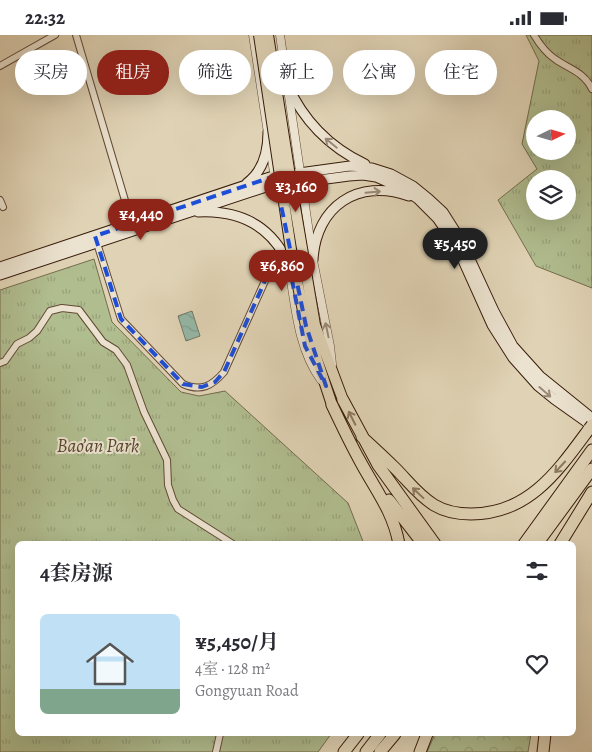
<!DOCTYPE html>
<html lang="zh">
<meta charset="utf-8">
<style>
:root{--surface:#fff;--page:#f7f7f7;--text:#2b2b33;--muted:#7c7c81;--line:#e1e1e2;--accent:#8f2418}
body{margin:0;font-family:Alegreya,"Noto Serif SC",serif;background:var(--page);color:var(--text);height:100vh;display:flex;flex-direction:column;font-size:19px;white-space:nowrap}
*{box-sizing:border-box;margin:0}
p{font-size:16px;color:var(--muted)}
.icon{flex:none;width:28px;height:28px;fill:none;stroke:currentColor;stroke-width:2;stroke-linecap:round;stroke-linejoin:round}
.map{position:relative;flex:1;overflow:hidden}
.sheet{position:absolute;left:15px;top:506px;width:561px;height:195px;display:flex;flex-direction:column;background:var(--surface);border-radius:8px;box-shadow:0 5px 20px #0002}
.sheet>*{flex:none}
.hud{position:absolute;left:15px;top:15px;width:562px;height:45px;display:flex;gap:10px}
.needle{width:32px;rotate:85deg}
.controls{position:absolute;left:526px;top:75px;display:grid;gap:10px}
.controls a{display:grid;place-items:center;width:50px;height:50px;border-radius:50%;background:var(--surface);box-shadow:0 5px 20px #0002;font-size:25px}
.price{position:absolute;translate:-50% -42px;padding:0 11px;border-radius:18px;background:var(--accent);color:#fff;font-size:16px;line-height:32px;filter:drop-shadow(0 1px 2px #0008)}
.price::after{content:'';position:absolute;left:50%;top:30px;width:15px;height:11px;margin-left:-8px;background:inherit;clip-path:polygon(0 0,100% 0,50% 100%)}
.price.active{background:#222;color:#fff}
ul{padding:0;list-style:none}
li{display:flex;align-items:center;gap:15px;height:125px;padding:0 25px}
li+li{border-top:1px solid var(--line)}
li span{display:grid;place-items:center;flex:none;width:140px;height:100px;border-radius:8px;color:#555}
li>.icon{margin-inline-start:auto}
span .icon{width:60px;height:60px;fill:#fffc;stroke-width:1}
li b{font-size:21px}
h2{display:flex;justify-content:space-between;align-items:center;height:60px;padding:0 25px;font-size:21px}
.pill{padding:0 18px;border-radius:22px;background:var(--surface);box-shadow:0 5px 20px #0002;font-size:18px;line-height:45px}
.pill.active{background:var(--accent);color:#fff}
.status{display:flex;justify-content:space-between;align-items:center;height:35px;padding:0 25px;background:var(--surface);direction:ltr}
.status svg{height:14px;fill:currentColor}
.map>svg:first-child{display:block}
.forest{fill:url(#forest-crowns);stroke:#746c4d}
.park{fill:url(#park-tufts);stroke:#746c4d;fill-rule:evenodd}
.water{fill:url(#water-waves);stroke:#707a69}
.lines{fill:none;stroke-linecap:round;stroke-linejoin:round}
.minor-casing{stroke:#624a36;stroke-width:8}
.tertiary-casing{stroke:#624a36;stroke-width:9}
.secondary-casing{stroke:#381c0b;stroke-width:11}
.primary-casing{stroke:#381c0b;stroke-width:12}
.motorway-casing{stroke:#381c0b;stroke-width:13}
.minor{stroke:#ebe2cf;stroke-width:6}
.tertiary{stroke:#ebe2cf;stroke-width:8}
.secondary{stroke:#ebe2cf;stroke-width:9}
.primary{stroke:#e0d3b5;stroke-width:10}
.motorway{stroke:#e0d3b5;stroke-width:11}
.primary-bridge-casing{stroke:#381c0b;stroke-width:12;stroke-linecap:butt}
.motorway-bridge-casing{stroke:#381c0b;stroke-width:13;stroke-linecap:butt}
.primary-bridge{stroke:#e0d3b5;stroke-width:10}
.motorway-bridge{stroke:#e0d3b5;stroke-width:11}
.oneway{stroke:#9a8977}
.oneway2{stroke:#8c7860}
.marked{fill:none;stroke:#1d4ed8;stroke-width:4;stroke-dasharray:10 6;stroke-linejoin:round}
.labels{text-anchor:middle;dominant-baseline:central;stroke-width:4;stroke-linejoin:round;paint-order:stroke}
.park-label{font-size:19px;font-style:italic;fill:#56442c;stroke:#ebe2cf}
</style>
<div class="status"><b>22:32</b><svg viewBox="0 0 49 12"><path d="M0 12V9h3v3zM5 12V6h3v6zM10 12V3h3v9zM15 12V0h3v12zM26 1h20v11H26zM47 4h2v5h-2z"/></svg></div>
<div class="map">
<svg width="592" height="717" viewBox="0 0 592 717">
<defs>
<pattern id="forest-crowns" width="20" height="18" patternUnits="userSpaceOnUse" patternTransform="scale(1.25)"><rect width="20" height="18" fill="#b0bd8f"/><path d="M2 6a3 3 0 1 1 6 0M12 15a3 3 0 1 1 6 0" fill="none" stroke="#98a27a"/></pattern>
<pattern id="park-tufts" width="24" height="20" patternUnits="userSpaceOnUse" patternTransform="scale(1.25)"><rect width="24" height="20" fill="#b0bd8f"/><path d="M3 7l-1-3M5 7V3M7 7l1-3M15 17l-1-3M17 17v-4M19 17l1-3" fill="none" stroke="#98a27a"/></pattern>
<pattern id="water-waves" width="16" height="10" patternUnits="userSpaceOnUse" patternTransform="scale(1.25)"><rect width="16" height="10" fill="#95b9a8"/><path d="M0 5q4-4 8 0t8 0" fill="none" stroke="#819e8f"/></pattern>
</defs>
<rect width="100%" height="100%" fill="#e0d3b5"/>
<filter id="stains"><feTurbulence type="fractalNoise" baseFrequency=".004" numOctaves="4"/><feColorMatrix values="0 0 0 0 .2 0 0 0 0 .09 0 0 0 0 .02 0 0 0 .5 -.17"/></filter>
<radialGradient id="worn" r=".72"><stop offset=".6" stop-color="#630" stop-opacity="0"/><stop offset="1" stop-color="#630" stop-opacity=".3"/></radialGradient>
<path class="forest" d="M435,699H531L528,717H427Z"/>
<path class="park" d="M526,0H592V253L536,231L498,165L537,134L522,109L539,26ZM535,84H568V116H535ZM535,144H568V176H535Z
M94,224L112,287L181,357L199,361L225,356L348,468L364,509H18V699H331L318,717H0V255Z"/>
<path class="water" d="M192,276L200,301L186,306L178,281Z"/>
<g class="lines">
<defs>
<path id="minor" d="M76,0L132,189
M534,0C540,10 546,18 555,24C569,34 584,37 592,54
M0,31L55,0
M0,165L3,172
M96,205L121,284L183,349C201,357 212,351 224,337L269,237L289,230
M0,328L5,326L17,309L29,303L37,296L50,276L62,273L79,275L103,307L116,315L127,330L144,377L167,425L168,450L173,465L178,474L233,509
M216,717L220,699"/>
<path id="tertiary" d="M253,0L277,157
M280,0L313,225L330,311L332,329
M288,227C295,266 297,313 321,345"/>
<path id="secondary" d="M287,49C303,85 329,112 365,129
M247,148C263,136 268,117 268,97
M198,177C240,175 272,191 289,230
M313,225C316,171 358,143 409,161
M0,232L270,142L350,131L372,133L391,139L413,151L429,164L443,177L462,207L494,276L513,311L540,341L592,383
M0,240L266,152L349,141L363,140L376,142L403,154L418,164L437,183L456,210L492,290L513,323L538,351L554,364L592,391"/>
<path id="primary" d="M315,290L343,365
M306,291L332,370"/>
<path id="motorway" d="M343,365L378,430L435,509
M332,370C341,389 350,408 360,426C375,454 393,476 399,509
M362,402C373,412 384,422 395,433C408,446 418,460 434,470C444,476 459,479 471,479C529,479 558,436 589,394
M389,465L423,509
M524,509L592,415
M537,509L592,434
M560,509L592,457
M344,717L358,699
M366,717L380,699
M380,717L395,699
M420,717L427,699
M543,717L545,699"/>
</defs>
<use href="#minor" class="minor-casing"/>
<use href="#tertiary" class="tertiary-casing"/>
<use href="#secondary" class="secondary-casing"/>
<use href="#primary" class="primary-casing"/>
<use href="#motorway" class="motorway-casing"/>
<use href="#minor" class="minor"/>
<use href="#tertiary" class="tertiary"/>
<use href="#secondary" class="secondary"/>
<use href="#primary" class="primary"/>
<use href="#motorway" class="motorway"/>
<defs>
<path id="primary-bridge" d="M259,0L292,221L306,291
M268,0L293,160L315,290"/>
<path id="motorway-bridge" d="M589,394L592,390"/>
</defs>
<use href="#primary-bridge" class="primary-bridge-casing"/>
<use href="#motorway-bridge" class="motorway-bridge-casing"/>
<use href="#primary-bridge" class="primary-bridge"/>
<use href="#motorway-bridge" class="motorway-bridge"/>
</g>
<defs><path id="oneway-shaft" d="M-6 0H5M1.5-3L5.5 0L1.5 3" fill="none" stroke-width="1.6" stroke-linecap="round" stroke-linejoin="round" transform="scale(1.25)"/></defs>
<g class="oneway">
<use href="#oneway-shaft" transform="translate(331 108) rotate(-141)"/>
<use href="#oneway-shaft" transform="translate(373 157) rotate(-5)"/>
<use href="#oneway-shaft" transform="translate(327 295) rotate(-102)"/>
<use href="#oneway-shaft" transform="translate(545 357) rotate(41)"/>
</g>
<g class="oneway2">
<use href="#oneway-shaft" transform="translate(352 383) rotate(-117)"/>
<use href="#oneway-shaft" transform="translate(560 432) rotate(133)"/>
<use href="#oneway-shaft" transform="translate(418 458) rotate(-137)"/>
</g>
<path class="marked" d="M275,141L306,291L326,351L305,311L289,230L269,237L224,337L215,347L202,352L183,349L121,284L95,201Z"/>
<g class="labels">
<g class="park-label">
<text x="98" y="411">Bao’an Park</text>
</g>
</g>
<rect width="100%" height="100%" filter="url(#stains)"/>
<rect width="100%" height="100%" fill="url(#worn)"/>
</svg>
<div class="controls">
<a><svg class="needle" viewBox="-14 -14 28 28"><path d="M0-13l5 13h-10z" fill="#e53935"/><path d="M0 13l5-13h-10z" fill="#7c7c81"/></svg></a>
<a><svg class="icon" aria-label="layers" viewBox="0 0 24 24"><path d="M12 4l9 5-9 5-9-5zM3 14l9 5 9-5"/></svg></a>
</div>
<b class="price" style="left:296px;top:178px">¥3,160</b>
<b class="price" style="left:141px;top:206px">¥4,440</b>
<b class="price active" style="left:455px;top:235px">¥5,450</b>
<b class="price" style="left:282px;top:257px">¥6,860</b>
<div class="hud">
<a class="pill">买房</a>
<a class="pill active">租房</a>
<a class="pill">筛选</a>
<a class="pill">新上</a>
<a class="pill">公寓</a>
<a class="pill">住宅</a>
</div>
<section class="sheet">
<h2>4套房源<svg class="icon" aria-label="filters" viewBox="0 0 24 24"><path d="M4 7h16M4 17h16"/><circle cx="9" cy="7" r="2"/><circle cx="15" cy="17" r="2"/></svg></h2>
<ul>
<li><span style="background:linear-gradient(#bfe0f5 75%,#7fa58c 0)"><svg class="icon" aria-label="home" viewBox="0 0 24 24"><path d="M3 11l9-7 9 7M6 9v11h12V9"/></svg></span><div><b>¥5,450/月</b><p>4室 · 128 m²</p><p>Gongyuan Road</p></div><svg class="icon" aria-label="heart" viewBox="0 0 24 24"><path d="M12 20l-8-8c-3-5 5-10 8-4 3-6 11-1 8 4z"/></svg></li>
</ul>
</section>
</div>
